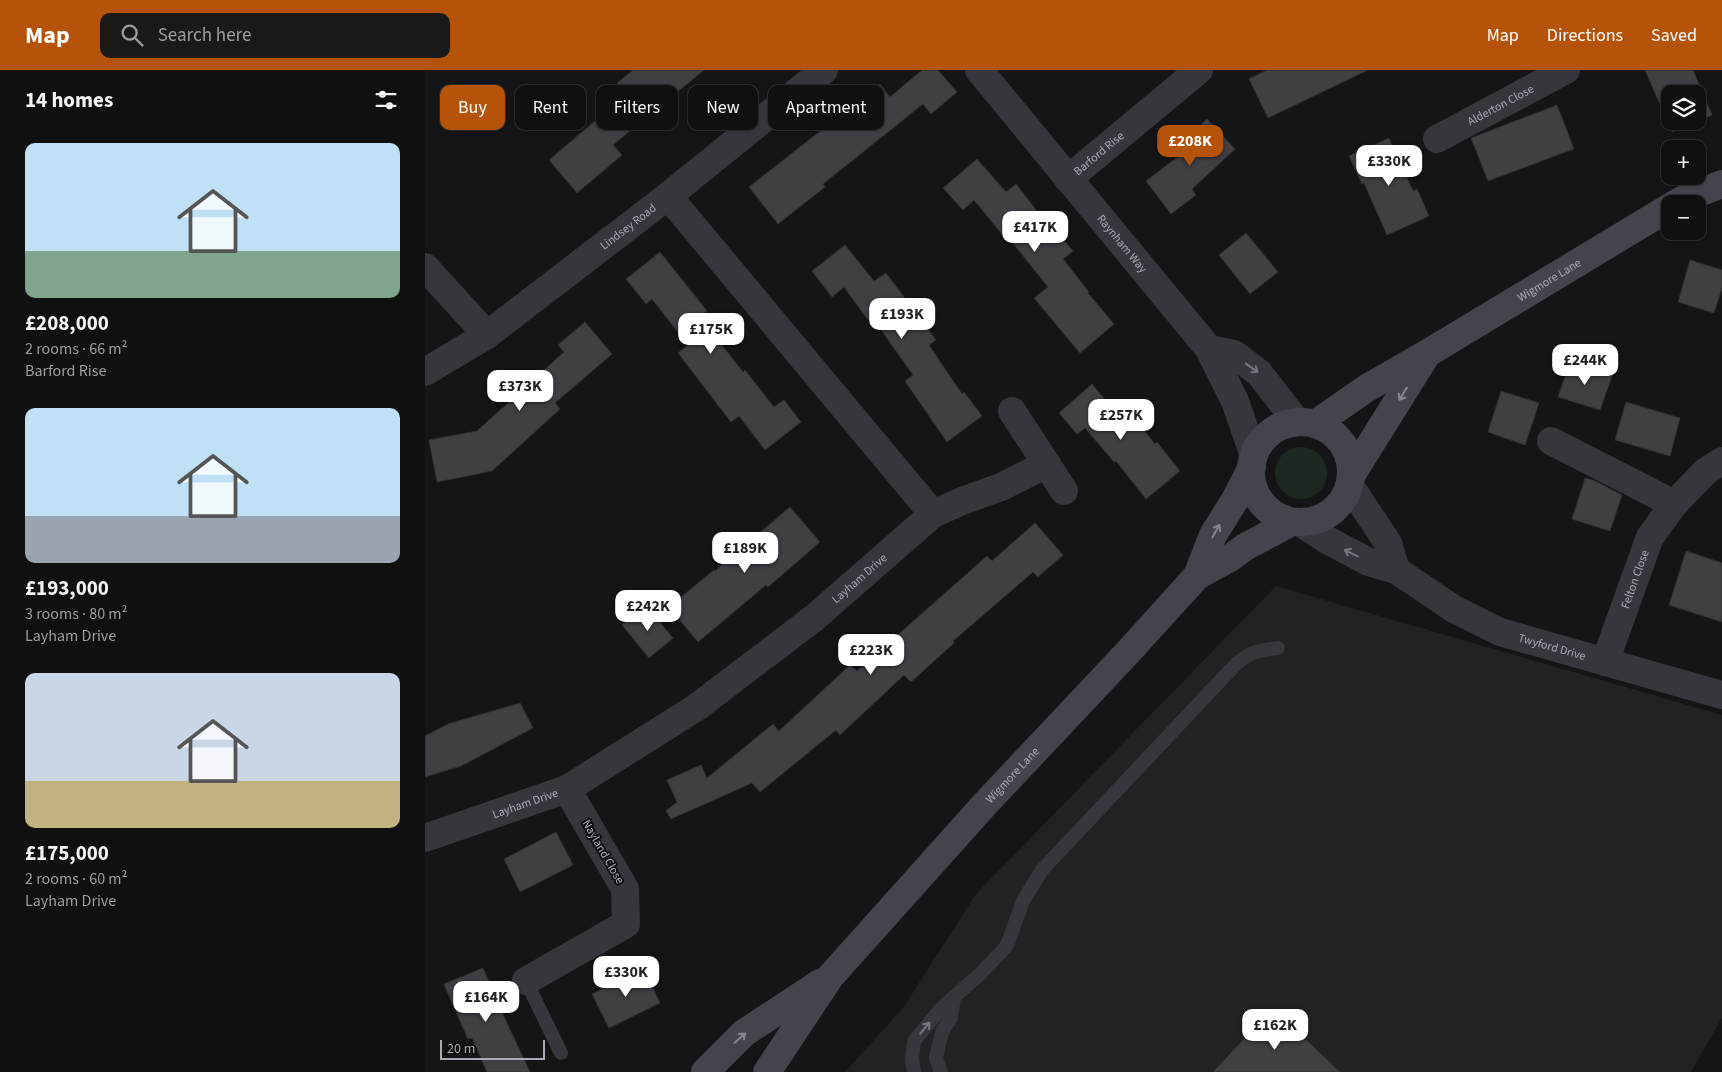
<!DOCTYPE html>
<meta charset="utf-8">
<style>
:root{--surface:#101011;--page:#19191a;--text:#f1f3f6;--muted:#9c9d9f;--line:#303031;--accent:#b45309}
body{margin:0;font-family:"Source Sans 3",sans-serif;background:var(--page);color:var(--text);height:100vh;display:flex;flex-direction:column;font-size:19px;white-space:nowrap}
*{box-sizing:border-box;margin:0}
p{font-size:16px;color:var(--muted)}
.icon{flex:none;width:28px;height:28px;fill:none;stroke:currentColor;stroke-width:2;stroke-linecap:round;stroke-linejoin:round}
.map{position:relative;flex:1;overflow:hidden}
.panel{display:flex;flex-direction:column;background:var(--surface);width:425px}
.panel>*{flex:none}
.top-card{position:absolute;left:15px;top:15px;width:475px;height:45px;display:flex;gap:10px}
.controls{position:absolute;left:1236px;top:15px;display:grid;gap:10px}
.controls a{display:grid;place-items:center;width:45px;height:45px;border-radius:10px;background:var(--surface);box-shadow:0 1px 4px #0004,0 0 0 1px var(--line);font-size:25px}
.scale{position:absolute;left:15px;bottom:12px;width:105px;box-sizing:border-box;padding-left:5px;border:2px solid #a7aab7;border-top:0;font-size:14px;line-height:18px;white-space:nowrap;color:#a7aab7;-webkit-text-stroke:4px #101012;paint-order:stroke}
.price{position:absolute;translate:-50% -42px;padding:0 11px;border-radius:10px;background:#fff;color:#222;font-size:16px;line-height:32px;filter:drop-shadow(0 1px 2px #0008)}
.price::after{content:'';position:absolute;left:50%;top:30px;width:15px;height:11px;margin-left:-8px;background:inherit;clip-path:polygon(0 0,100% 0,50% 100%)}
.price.current{background:var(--accent);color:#fff}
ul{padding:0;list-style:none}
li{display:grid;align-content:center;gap:10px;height:265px;padding:0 25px}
li span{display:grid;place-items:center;height:155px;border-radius:10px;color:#555}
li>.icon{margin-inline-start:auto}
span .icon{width:90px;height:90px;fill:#fffc;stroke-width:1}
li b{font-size:21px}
h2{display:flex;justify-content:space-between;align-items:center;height:60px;padding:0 25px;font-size:21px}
.tag{padding:0 18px;border-radius:10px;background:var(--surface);box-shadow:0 1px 4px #0004,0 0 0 1px var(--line);font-size:18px;line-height:45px}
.tag.current{background:var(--accent);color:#fff}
header{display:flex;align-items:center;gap:30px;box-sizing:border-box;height:70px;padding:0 25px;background:var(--accent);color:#fff}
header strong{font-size:24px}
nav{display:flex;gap:28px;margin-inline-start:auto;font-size:18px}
.search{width:350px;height:45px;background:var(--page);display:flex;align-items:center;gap:12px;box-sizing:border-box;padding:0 18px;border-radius:10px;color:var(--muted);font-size:19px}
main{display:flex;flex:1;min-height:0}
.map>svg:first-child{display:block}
.built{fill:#222124}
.green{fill:#1f2721}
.building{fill:#403f44;stroke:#302f33;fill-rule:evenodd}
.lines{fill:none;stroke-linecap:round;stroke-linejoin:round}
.lane{stroke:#36373c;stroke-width:14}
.street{stroke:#36373c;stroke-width:28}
.secondary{stroke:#44454c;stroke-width:28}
.oneway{stroke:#747680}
.oneway2{stroke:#848792}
.labels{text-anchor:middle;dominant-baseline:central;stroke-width:4;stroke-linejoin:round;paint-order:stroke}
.street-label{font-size:12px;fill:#a7aab7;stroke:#101012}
</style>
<header>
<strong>Map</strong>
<div class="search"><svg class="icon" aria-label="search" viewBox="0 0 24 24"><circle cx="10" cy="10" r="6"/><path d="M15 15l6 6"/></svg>Search here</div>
<nav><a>Map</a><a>Directions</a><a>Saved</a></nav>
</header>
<main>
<section class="panel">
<h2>14 homes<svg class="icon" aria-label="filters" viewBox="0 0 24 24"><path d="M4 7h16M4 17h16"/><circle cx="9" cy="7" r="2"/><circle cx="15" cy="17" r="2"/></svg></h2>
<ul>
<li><span style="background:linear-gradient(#bfe0f5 70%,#7fa58c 0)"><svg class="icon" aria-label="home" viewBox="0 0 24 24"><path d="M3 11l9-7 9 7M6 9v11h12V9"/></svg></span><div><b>£208,000</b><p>2 rooms · 66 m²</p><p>Barford Rise</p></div></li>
<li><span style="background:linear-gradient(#bfe0f5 70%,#9aa5b1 0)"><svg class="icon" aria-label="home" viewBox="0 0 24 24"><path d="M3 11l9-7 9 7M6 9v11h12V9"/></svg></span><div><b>£193,000</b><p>3 rooms · 80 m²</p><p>Layham Drive</p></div></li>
<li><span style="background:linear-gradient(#c9d6e8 70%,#c2b280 0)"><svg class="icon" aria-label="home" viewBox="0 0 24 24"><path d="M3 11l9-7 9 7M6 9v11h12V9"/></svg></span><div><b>£175,000</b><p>2 rooms · 60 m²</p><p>Layham Drive</p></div></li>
</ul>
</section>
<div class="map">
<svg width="1297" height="1002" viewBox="0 0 1297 1002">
<rect width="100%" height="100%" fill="#151517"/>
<path class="built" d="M851,516L1297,645V948L1266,1002H420L478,938L551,824Z"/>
<path class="green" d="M850 403a26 26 0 1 1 52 0a26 26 0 1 1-52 0Z"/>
<path class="building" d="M208,0H279L188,75L197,85L152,123L124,90L202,24L192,13Z
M497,0H513L532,22L506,44L498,34L398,114L400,117L353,154L324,117L455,14L465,27Z
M842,0H943L843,48L824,9Z
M1220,0H1268L1287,45L1247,62ZM1245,24H1272V51H1245Z
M1132,35L1149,79L1063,111L1046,68Z
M782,49L810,79L767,119L771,125L746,144L721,111L767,76L761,70Z
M964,68L988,121L992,119L1004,146L962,165L939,113L937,114L924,86Z
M552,89L581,122L591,114L626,159L628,157L648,181L638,189L664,222L663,223L689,254L655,283L609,228L623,217L579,162L577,164L549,130L538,140L518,118Z
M821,163L853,202L825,224L794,185Z
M420,175L449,211L461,203L511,270L504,275L537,324L539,322L557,346L522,372L480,311L488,305L447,247L443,250L419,217L407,227L387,201Z
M235,182L282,241L274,246L318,302L320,300L349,337L359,330L376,352L340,380L314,346L306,352L253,283L263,275L227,229L221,234L201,209Z
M1265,190L1297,200V218L1289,243L1253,232Z
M160,252L187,284L130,333L135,339L67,401L12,412L4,370L52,361L139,282L133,275Z
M1145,292L1187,306L1175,340L1133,327Z
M667,314L695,348L703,341L730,374L732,372L755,401L721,429L691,391L689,392L660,358L652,364L634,343Z
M1076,321L1114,333L1100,375L1063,362Z
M1201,332L1255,348L1245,386L1190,370Z
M1160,408L1168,410L1197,425L1185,461L1147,449Z
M365,437L395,472L343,517L341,515L273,572L244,537L289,500L290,501Z
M610,453L638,485L613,507L608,502L528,571L529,573L486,612L479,605L415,665L411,660L335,722L327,713L246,749L241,741L252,732L242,710L276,695L282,708L348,654L354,661L425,595L432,601L562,486L567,491Z
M1261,481L1297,493V552L1244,535Z
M221,536L248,568L224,588L197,555Z
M95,633L108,658L36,696L0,707V666L23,654Z
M131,762L148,795L95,822L79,789Z
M58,898L82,953L105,1002H62L47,968L43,969L31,942L19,914Z
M219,899L235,933L184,958L167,924Z
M848,938L915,1002H788Z"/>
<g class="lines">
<path class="lane" d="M101,911L136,983
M529,927L554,905L580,878L584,870L598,831L617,800L812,593C826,582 834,580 853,578
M489,1002L487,989L489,971L515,940L529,927L526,948L517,962L511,988L516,1002"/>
<g class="street">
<path id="s1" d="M554,0L784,279L810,331L829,386"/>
<path id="s2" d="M1012,69L1141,0"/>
<path id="s3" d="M643,109L774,0"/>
<path d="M0,197L62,265"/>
<path d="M784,279L809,284L834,303L872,352"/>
<path id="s4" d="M0,302L62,265L243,126L399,0"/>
<path d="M587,341L639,421"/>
<path d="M1126,371L1249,434"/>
<path d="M925,416L963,473L971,500"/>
<path d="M508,444L537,431L576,417L622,394"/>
<path id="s5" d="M876,453L902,470L944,492L971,500L1029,539L1075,562L1297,625"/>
<path id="s6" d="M1180,592L1225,467L1249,434L1281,401L1297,391"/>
<path id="s7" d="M0,768L142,719L272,637L389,548L508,444L243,126"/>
<path d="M101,911L201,854L200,819L142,719"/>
</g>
<g class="secondary">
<path d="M1250,134L1261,128L1297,114"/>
<circle cx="876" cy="402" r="50"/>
<path id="s8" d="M890,354L942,318L1003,283L1245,137"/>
<path d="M927,404L1002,284"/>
<path d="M772,506L788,465L810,430L827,397"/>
<path d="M280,1002L319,963L395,913"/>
<path id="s9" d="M342,1002L405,907L560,734L705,580L772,506L805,488L820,477L867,452"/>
</g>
</g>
<defs><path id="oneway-shaft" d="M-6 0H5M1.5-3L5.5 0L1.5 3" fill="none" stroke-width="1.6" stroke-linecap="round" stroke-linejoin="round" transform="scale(1.25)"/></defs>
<g class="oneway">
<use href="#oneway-shaft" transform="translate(827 298) rotate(36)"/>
<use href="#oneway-shaft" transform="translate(926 483) rotate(-154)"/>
<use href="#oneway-shaft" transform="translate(500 958) rotate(-50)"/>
</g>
<g class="oneway2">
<use href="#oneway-shaft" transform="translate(978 324) rotate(121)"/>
<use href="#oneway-shaft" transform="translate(791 461) rotate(-61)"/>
<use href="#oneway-shaft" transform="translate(315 968) rotate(-42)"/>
</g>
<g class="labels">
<g class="street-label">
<text stroke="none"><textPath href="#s2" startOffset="72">Alderton Close</textPath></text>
<text stroke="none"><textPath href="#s3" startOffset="40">Barford Rise</textPath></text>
<text stroke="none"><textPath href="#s4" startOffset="250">Lindsey Road</textPath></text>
<text stroke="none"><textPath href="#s1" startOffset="225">Raynham Way</textPath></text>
<text stroke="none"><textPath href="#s8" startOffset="275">Wigmore Lane</textPath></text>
<text stroke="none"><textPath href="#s7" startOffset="511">Layham Drive</textPath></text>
<text stroke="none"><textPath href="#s6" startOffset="88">Felton Close</textPath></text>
<text stroke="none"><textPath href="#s5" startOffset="282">Twyford Drive</textPath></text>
<text stroke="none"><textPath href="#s9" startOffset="386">Wigmore Lane</textPath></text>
<text stroke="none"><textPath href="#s7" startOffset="106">Layham Drive</textPath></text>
<text transform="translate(178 782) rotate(60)">Nayland Close</text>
</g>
</g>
</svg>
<div class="controls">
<a><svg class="icon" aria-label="layers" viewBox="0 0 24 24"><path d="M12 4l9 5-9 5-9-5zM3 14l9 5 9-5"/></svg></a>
<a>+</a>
<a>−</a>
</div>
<div class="scale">20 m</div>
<b class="price current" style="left:765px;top:97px">£208K</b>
<b class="price" style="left:964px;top:117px">£330K</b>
<b class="price" style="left:610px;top:183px">£417K</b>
<b class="price" style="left:477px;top:270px">£193K</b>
<b class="price" style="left:286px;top:285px">£175K</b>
<b class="price" style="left:1160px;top:316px">£244K</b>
<b class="price" style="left:95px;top:342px">£373K</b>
<b class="price" style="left:696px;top:371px">£257K</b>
<b class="price" style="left:320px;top:504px">£189K</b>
<b class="price" style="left:223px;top:562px">£242K</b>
<b class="price" style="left:446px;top:606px">£223K</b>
<b class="price" style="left:201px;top:928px">£330K</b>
<b class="price" style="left:61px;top:953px">£164K</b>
<b class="price" style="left:850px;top:981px">£162K</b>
<div class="top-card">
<a class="tag current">Buy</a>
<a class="tag">Rent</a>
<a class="tag">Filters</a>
<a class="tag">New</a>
<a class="tag">Apartment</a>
</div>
</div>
</main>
